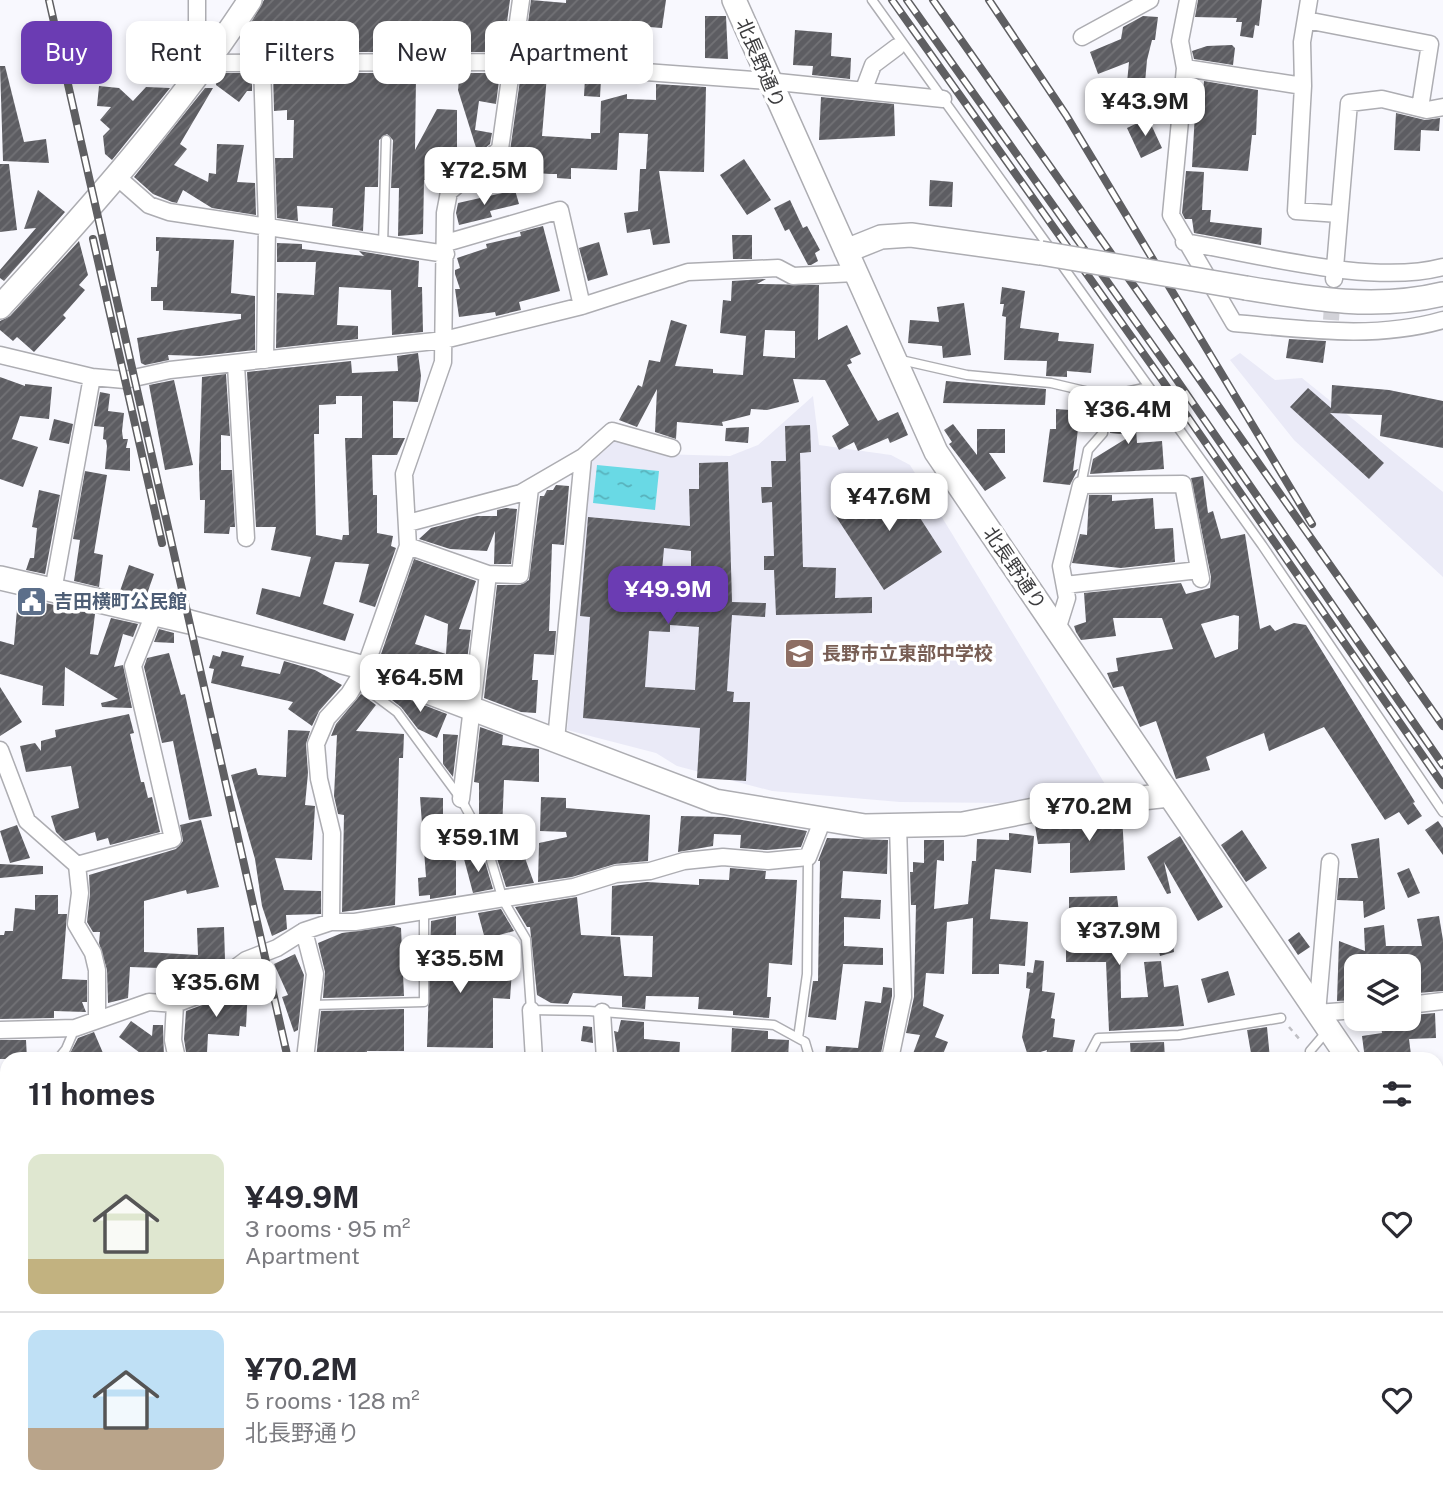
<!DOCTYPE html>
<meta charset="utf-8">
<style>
:root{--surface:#fff;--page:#f7f7f7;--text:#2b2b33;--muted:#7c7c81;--line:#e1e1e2;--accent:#6b3cb3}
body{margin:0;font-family:"Public Sans","Noto Sans JP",sans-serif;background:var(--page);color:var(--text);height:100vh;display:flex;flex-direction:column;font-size:26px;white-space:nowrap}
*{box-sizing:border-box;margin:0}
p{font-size:23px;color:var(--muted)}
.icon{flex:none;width:38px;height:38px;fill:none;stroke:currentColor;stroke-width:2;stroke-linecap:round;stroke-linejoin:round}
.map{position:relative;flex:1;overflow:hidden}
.details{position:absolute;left:0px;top:1052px;width:1444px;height:450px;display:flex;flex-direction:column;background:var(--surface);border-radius:21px 21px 0 0;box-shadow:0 4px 10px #0003}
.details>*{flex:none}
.top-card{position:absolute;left:21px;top:21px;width:700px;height:63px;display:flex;gap:14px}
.tools{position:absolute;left:1344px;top:954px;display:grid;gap:14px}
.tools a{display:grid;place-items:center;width:77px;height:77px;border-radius:14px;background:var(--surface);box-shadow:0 4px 10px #0003;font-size:35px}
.price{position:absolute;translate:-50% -60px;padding:0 16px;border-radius:14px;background:#fff;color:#222;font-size:23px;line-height:46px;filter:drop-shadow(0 2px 4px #0008)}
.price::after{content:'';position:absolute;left:50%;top:42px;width:21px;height:16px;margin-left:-10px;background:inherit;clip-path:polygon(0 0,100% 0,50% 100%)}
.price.on{background:var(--accent);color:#fff}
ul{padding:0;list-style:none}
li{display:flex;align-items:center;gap:21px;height:175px;padding:0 28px}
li+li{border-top:2px solid var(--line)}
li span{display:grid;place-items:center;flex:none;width:196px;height:140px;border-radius:14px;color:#555}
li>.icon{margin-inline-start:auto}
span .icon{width:84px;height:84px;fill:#fffc;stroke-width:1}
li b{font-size:30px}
h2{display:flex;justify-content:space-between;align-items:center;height:84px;padding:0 28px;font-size:30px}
.pill{padding:0 24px;border-radius:14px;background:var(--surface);box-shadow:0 4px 10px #0003;font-size:24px;line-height:63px}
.pill.on{background:var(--accent);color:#fff}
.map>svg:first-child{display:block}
.built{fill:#eaeaf7}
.water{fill:url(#water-ripples)}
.building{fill:url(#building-hatch);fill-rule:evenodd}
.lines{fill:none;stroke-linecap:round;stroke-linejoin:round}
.street-tunnel{stroke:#d2d2d8;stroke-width:16;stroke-dasharray:16 8;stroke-linecap:butt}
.lane-casing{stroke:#adadb2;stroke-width:11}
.street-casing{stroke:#adadb2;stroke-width:19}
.secondary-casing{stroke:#adadb2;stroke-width:26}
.primary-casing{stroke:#d4d4d5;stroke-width:28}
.path{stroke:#bfbfc4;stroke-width:2.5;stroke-dasharray:5 5;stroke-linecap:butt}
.lane{stroke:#fff;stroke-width:8}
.street{stroke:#fff;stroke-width:16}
.secondary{stroke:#fff;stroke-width:23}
.primary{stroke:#f9bbf8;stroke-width:24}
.rail-casing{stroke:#5f5f62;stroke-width:8}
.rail{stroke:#fff;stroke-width:5;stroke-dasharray:16;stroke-linecap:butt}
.secondary-bridge-casing{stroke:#adadb2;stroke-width:26;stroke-linecap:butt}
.secondary-bridge{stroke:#fff;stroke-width:23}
.labels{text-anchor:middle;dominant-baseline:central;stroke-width:7;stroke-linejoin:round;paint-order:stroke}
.street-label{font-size:19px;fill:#3c3c3e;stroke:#fff}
.service-label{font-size:19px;font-weight:bold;fill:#4e5e75;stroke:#fff;text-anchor:start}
.education-label{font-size:19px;font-weight:bold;fill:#785e54;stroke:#fff;text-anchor:start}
</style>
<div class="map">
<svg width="1443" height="1500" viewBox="0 0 1443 1500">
<defs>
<pattern id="water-ripples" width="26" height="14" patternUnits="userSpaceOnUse" patternTransform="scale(1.75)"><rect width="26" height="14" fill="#69d9e5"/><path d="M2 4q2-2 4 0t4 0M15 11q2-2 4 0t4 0" fill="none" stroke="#58b1bb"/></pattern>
<pattern id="building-hatch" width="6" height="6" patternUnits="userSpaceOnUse" patternTransform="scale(1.75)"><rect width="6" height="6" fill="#5d5d62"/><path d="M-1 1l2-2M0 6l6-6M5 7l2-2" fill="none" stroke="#727276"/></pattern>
</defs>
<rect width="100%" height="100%" fill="#f8f8fe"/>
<path class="built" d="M1240,353L1275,380L1302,378L1443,492V577L1294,440L1230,360Z
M813,396L819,445L891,455L910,465L1108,789L1003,803L900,802L772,791L677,766L656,753L567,730L592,451L614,439L657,454L730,456L758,445Z"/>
<path class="water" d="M597,465L659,471L655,510L593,503Z"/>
<path class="building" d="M264,0H510L503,52H456L458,37L390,31L389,50L382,49V52H247L249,26Z
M531,0L566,3V0H666L662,28L649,27L629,60L586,57V52L606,30L547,27L544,54L524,53Z
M1198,0H1262L1259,26L1255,25L1253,38L1240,36L1242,22H1236L1237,18L1195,17Z
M705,16H726L728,59L705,58Z
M1143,16L1158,17L1155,40H1152L1147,60L1144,94L1126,93L1129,62L1098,74L1090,52L1121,39L1123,27Z
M795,30L832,33L831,56L851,58L850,79L812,75L813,66L793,65Z
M1232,45L1235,48L1233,65L1194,59L1192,51L1207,46Z
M0,66H5L24,142L46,139L49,163L3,161Z
M217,73H252V91H247L239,102L216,85Z
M273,73H381V76L416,77L415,150L437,109L457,110V171L442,175V180H424L423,234L398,236L399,188H391L393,140L387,134L379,140L378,187H365L363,231L332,226L333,208L297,206L298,221L277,218L275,158H293L294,120H287V110L274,111Z
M453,73H500L496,104L479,101L475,130L492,133L490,144L478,154L458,90L459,79H452Z
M521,73L547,75L542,136L591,139V133H600L601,101L627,94V99L656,100V84L706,87L704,172L659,171L670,243L653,245L650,229L627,233L624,213L638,211L640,169H646L648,134L619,133L617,170L571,168V179L557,178V174H550L509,171L510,174L486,175L510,151Z
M585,78L601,79L600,97L584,96Z
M1204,81L1258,90L1256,135H1252L1248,171L1192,167L1195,112L1202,113Z
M99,86L119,88L133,101L146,87L170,88L112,160L105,154L103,136L110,129L100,120L111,107L97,106Z
M205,88H213L180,144L187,149L174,165L208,182L209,173L216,174L217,144L244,145L237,182L255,183L256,215L212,208L183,190L177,203L172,202L153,194L134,177Z
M821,97L894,104L895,136L819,140Z
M1396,113L1425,120L1440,118L1439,131L1421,130L1420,151L1394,150Z
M1148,118L1162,148L1141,158L1127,128Z
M744,159L771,200L747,215L720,175Z
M0,164H9L17,230L0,232Z
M1186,171L1204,172L1202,210H1211L1210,222L1262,228L1261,245L1194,233L1192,219H1185L1182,213Z
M930,180L953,182L952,207L929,206Z
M38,190L65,212L4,281L0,278V270L36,228L24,229Z
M515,190L519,204L490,211L492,217L459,225L456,213L458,203Z
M790,200L803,228L807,226L820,250L815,253L818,261L811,265H808L789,229L785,231L774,208Z
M543,226L560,291L519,302L521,310L496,316L495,312L459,317L455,289H460L455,274V270L460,268L457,258L487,248L486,244L521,236L520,232Z
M732,235H752V259H733Z
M156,237L234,240L231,293L255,296V350L200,356L168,355L169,360L145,365L141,363L137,338L241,319V314L163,310V301H151V287H157L159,251H156Z
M79,241L88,275L79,285L85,290L63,315L66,318L34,352L17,337L13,341L0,330V321L10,316Z
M599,242L608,275L588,281L579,248Z
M277,243L302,244V249L364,256L359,251L419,261L418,287H422L423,332L392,335L391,290L339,287L337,325L358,326V339L276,348L277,293L314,295L316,262H277Z
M766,279L757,284L819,285L818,340L847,325L861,354L850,359L852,363L847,365L875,416L878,421L898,412L908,435L890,443L888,438L858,451L854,442L839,450L832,436L849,425L825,380L793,379L799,402L767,410L751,409L750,415L722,422L723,426L677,422L676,439L655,432L657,389L637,427L619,420L638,385L642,387L649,360L660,362L671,320L687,325L675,366L713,369V373L743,375L746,336L720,333L723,300L731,301L732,281ZM765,330L795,331V358L763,356Z
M1002,287L1025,291L1020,328L1059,333L1058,341L1094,344L1091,373L1067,371V377L1046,376L1047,361L1004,360L1006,317L1002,316L1004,304H1000Z
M964,303L971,355L943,358L942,346L908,343L910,320L939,322L937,307Z
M1289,339L1326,341L1323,363L1286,358Z
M418,353L421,376L418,402L393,401V438H405L397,455H372L373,495H377V533L393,536L391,546L396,548L375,607L359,602L369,564L335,562L323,604L354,614L345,641L256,614L262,588L300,597L311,557L271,550L276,527H256L247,372L351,361L352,373L398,371L397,356ZM336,396H362V438H345L349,535H343L342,540L316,535L314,434H319V405L336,404Z
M226,374L230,436L221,435V470H232L235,527H230L229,534L204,533L205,500H200L199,468L202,377Z
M0,377L25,386V384L52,387L49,419L20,416L12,439L38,447L23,487L0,479Z
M174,380L193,465L165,470L149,385Z
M946,381L1046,389L1045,405L943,403Z
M1332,385L1389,390L1443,401V448L1380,436L1382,415L1330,413L1384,463L1369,479L1290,407L1308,388L1331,408Z
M100,392L110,394L108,411L124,413L122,431L123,439H128L126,448H130V471L105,469L107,446L106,440L103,439L104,427L94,426Z
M1071,397L1099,401L1097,430L1078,429L1073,471L1078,469L1070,485L1043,482L1050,429H1056V409L1070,410Z
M1134,400L1137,443L1162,441L1164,469L1090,474L1093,459L1132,435L1110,433L1112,402Z
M54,419L73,424L69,444L49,440Z
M953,424L977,455V429H1005V453H989L1006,478L985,491L949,444L952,442L944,430Z
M810,425L811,452L800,453L803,567L836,568L835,598L872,597V613L776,615L774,570H764V556H774L772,502L762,503L761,487H772L771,461H786L785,426Z
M749,427L748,443L725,441L726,428Z
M728,462L732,602L766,603L765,617L732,615L727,691L734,692L733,702H750L746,781L697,778L700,728L583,718L590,617L580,616L588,517L690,526L689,489H699V463ZM664,548L691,551V572H702L703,605L659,604ZM670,625L699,627L695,690L645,687L649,631L670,632Z
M85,471L107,475L94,553L103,555L99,587L74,581L80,540L73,539Z
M893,476L942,552L884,590L835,515Z
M1203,476L1208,513L1213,511L1221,539L1245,534L1260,629L1270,625L1275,631L1294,623L1306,625L1415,802L1413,803L1422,816L1408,825L1399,812L1385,820L1324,727L1269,751L1264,733L1206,757L1210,770L1176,779L1156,721L1140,727L1123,686L1113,688L1107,673L1118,671L1116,658L1173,649L1162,618H1113L1116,636L1081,640L1076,632L1074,626L1086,622L1084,593L1181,583L1186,594L1210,588L1211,577L1191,478ZM1234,615L1239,616L1238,649L1215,658L1201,624Z
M556,485L569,486L564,545L552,544L549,631H556L554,655L534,654L532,680H538L536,713L521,712L484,698L497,585H520L529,580L540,496H544L547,490H553Z
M39,490L60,495L45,574L26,570L30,558H34L37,528L32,527Z
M1089,495H1112V501L1153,498L1155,529L1173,528L1175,562L1121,568L1072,563L1080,534L1087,535Z
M506,508L517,509L511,564H494L495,531L487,551L450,549L419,539L431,528L477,516H497V510Z
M414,559L476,581L459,629L471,630L463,690L380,657ZM425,615L448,624L446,654L415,644Z
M129,565L154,574L146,597L120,591Z
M18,597L95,614L90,654L98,655L111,618L138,624L133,637L123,634L114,667L123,665L132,708L102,707L101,703L118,699L65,667L64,706L42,705L43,686L0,674V641L14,645Z
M159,629L174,633V643L154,642Z
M222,651L244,656L241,666L280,674L284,661L315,670L342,685L319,711L312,726L288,709L293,702L211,683L214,669L209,668L213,655L220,657Z
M169,653L181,695L185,694L212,816L189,820L173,741L162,743L144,667L147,658Z
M374,686L447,714L437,738L418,729L401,707Z
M0,687L22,722L0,736Z
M361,694L376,705L356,731L404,734L403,758H399L395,905L342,912L344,815L338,814L334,796L337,735L331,736L336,724Z
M129,714L134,733L130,734L141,782H144L148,798L152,797L160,832L110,845L108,838L97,841L95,832L65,841L56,832L51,816L79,808L71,766L26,772L20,746L35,743L41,751V741L56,737L55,730Z
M480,727L503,735L502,745L539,749V782L504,780L502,831L485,830L479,818V783L474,782Z
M288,730L310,731L306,744L308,773L305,805L315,806L312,860L275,858L284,890L321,891V914L286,915L287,929L272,936L262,906L255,859L231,775L256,768L258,775L286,777Z
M443,734L458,735L453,777L443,764Z
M420,797L443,798V858L456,861V895L430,899V895L419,896L418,878L426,877Z
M541,797L566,798V808L650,815L648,861L615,864L572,877L538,882L539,843L567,837L566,832L540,831Z
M1122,814L1125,870L1070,873V843L1038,844L1035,825L1100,822V817Z
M681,816L725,817L807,831L801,847L767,850L740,848L741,835L714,834L713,846L678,852Z
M201,820L219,887L187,894L186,890L144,901V952L198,955L197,928L224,927L225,960L212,961L211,973L183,990L157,988L159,968L130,967L128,998L108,1003L107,970L99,943L100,932H93L87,922L90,894L89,875L176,849L183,841L180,825Z
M1438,821L1443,828V855L1425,830Z
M17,825L30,858L10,863L0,831Z
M1242,830L1267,868L1246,882L1221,845Z
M1009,833L1034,836L1031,873L995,869L990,919L1028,922L1025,966L999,964V974H972L973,918L947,922L944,974L926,973L923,1006L944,1015L935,1037L948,1042L941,1059H911L920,1035L906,1033L914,997L916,905H911L910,872H913V862L924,863V840H944V861L937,860L934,909L968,904L972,861H976L977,839L1009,840Z
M1180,836L1223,907L1198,921L1164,862L1171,893L1167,894L1147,857Z
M827,838L888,840L887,874L843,871L841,898L881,900L880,919L844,917V946L883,948V965L843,964L836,1020L808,1017L813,981H818L820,861H818Z
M1379,838L1385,909L1364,918L1363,901L1337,900L1339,878H1358L1351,844Z
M521,847L534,883L506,887L495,852Z
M483,855L493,889L473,893L464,859Z
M0,864L43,866V874L0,878Z
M730,868L766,871L765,879L797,880L792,965L769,963L767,997H771L769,1018L733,1015V1011L698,1009L699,997L646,996L645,1009L622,1007V996L573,993L568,1004L551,1003L537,995L530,927H527L515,907L577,897L581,935L620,937L624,976L652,977L653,936L611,935L612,886L647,882L699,885V879L729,880Z
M1409,868L1420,893L1408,898L1397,873Z
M35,895H58V914H67L62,979L87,980V1002H82L86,1012L54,1011V1018L0,1019V935H4L5,931H13L15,908L35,910Z
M1117,896L1120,921L1094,937L1120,932L1121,998L1148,997L1144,962L1161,961L1164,987L1178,985L1184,1026L1109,1031L1106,962H1066V912H1069V897Z
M501,909L514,931L485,939L478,913Z
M456,916V971L512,970L510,999L493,998V1048L427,1047L431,921Z
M1439,916L1443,940V991L1418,993L1416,966H1356V1000L1337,1001L1339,941L1365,951L1364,928L1384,925L1386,946H1422L1417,919Z
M1170,921L1174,952L1160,956L1153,924Z
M394,926L401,928L404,996L323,998L325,972L318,943L342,933Z
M1299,932L1310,947L1298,955L1288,940Z
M295,954L304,975L298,1030L294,1032L282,997L288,995L274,964Z
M1035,960L1044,961L1042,991L1055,993L1051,1018L1055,1019L1053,1037L1075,1040L1071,1059H1045L1047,1050L1028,1056L1022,1037L1030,989L1026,988L1027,972L1033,973Z
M1228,971L1235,995L1208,1003L1201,979Z
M228,987L248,988L246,1027L240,1026L239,1036L208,1034L207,1053L186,1052L184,1039L186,1011L205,1004Z
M883,987L892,988V996L880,1059H825L826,1046L858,1048L865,1001L881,1003Z
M404,1009V1051H367L366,1059H316L321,1011Z
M1435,1013L1436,1038L1409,1039L1411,1055L1365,1059L1362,1036L1382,1033L1380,1018H1412V1015Z
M621,1020L644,1022V1039L680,1042L679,1059H618L614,1031L618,1032Z
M131,1021L152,1036L153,1025H163L164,1059H148L119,1037Z
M583,1026L592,1027L593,1043L581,1041Z
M1267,1027L1270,1059H1252L1247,1030Z
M732,1028L768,1031V1039L789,1040L788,1059H731Z
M94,1032L103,1053L93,1059H67L78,1038Z
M0,1040H26L27,1059H0Z
M1164,1042L1165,1058L1131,1059L1130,1043Z"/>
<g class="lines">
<path class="street-tunnel" d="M1331,320L1333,291"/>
<defs>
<path id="lane" d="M872,0L1052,251
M383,245L386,140
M1059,261L1262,545L1443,812
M901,360L967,375L1051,383L1106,396L1149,387
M1081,485L1088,450L1103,433L1106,396
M357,682L397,712L461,799L487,847L503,900L526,939L531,1010L589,1011L774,1025L805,1042L810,1059
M312,1005L424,1002V911
M798,1038L807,974L808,857
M58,1059L66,1049L75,1028
M1087,1059L1098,1038L1179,1035L1281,1018
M1310,1059V1051L1328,1030
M0,1114L7,1108"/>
<path id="street" d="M197,0V42L208,63L510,62L768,81L943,99
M1309,0L1302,42L1303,86L1296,211L1339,214
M1306,20L1430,44L1420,108
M1082,37L1150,0
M262,63L267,227L265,360
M1185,68L1180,41L1188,0
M1303,86L1185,68L1171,215L1234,323C1304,329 1374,340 1443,320
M864,89L873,65L897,47
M116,176L149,205L169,212L446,254
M1184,242C1258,254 1372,286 1443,267
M1334,279L1349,103L1382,99L1427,110L1443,107
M582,306L688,272L778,268L793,276L856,273
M0,355L92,377L125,380L170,370L444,340L582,306L560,210L446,243
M236,365L246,538
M408,523L521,493L583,457L612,431L672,448
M408,546L488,574L461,799
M488,574L520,575L530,488
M1065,585L1199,570
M53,591L92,377
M1057,630L1067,598L1061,566L1081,485L1183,484L1201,579
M556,740L583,457
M0,750L27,821L77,865L173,839L133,666L154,614
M1330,862L1317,1013L1356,1010
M77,865L80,893L76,924L93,953L97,970V1018
M331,922L332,833L319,779L316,744L327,718L349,694L365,668L408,546L404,474L443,362L445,213L449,192L500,149L521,0
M304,931L315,974L305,1059
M175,1004L173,1040L177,1059
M1409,1005L1443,1001
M531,1010L534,1059
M602,1012L605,1059
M0,1030L75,1028L149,1002L175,1004L199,995L246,960L277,948L304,931L331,922H355L574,887L616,874L650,871L684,861L723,857L768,861L808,857L823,819
M890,1059L903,997L898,825
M0,1126L7,1128
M1437,1200L1443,1201
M0,1203L7,1204
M1358,1494L1362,1500
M280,1500L281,1494
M466,1500V1494
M557,1500V1494
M629,1500L639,1494
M765,1500V1494
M1258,1500V1494"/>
<path id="secondary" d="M734,0L936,452L1349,1059
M846,251L881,237L911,235L1041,253
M1246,288C1312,299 1377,310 1443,294
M0,307C89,210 178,110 250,0
M0,578L190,622L365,668L715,801L865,826L963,824L1034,810L1169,795
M1437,1180L1443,1189"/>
<path id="primary" d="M0,1154L7,1155
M0,1173L7,1174
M1437,1376L1443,1377
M1437,1396L1443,1397"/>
</defs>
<use href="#lane" class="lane-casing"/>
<use href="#street" class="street-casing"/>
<use href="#secondary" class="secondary-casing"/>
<use href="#primary" class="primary-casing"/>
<path class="path" d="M1289,1027L1301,1041
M0,1376L7,1377"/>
<use href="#lane" class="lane"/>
<use href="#street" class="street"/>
<use href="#secondary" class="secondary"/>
<use href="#primary" class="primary"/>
<defs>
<path id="rail" d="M49,0L288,1059
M892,0L1160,377L1443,785
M907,0L1170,370L1443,765
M933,0L1443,726
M989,0L1066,115L1312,524
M93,239L162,543
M376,1494L378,1500"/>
</defs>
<use href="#rail" class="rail-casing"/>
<use href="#rail" class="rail"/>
<defs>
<path id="secondary-bridge" d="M1041,253L1246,288"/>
</defs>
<use href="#secondary-bridge" class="secondary-bridge-casing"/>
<use href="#secondary-bridge" class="secondary-bridge"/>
</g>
<defs>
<symbol id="civic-square" viewBox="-11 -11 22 22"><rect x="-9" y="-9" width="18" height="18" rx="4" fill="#5c6f8a" stroke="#fff"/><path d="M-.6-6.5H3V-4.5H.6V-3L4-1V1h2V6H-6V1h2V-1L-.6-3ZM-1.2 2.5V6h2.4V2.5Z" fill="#fff"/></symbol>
<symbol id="school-square" viewBox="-11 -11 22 22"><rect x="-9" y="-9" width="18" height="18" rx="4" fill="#8d6e63" stroke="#fff"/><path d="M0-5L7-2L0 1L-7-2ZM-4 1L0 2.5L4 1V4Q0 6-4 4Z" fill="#fff"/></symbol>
</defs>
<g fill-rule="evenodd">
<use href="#civic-square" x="14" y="584" width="35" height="35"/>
<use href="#school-square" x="782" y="636" width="35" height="35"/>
</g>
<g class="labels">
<g class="street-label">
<text transform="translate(761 63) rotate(67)">北長野通り</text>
<text transform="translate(1015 568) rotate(56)">北長野通り</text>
</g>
<g class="service-label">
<text x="54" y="601">吉田横町公民館</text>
</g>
<g class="education-label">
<text x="822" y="653">長野市立東部中学校</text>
</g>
</g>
</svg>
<div class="tools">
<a><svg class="icon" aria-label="layers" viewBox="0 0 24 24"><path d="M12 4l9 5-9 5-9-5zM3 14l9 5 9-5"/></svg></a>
</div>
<b class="price" style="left:1145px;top:138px">¥43.9M</b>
<b class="price" style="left:484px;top:207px">¥72.5M</b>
<b class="price" style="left:1128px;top:446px">¥36.4M</b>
<b class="price" style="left:889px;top:533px">¥47.6M</b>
<b class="price on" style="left:668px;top:626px">¥49.9M</b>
<b class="price" style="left:420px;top:714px">¥64.5M</b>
<b class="price" style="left:1089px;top:843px">¥70.2M</b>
<b class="price" style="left:478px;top:874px">¥59.1M</b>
<b class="price" style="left:1119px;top:967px">¥37.9M</b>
<b class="price" style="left:460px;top:995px">¥35.5M</b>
<b class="price" style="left:216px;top:1019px">¥35.6M</b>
<div class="top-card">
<a class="pill on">Buy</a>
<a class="pill">Rent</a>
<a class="pill">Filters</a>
<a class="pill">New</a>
<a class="pill">Apartment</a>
</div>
<section class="details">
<h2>11 homes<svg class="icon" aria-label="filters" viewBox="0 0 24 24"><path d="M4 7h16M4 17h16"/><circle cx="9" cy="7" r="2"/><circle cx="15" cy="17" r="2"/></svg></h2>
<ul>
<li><span style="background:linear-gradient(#dfe7d0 75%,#c2b280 0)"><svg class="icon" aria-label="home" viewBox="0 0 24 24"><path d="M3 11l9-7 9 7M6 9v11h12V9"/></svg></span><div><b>¥49.9M</b><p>3 rooms · 95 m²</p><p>Apartment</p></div><svg class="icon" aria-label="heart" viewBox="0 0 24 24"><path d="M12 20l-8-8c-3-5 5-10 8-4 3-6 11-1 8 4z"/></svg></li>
<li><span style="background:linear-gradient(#bfe0f5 70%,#b9a48a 0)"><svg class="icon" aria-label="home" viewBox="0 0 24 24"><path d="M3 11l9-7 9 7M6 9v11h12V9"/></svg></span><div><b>¥70.2M</b><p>5 rooms · 128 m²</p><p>北長野通り</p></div><svg class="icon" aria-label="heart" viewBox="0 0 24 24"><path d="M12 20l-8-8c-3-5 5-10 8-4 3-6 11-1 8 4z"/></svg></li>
</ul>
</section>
</div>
